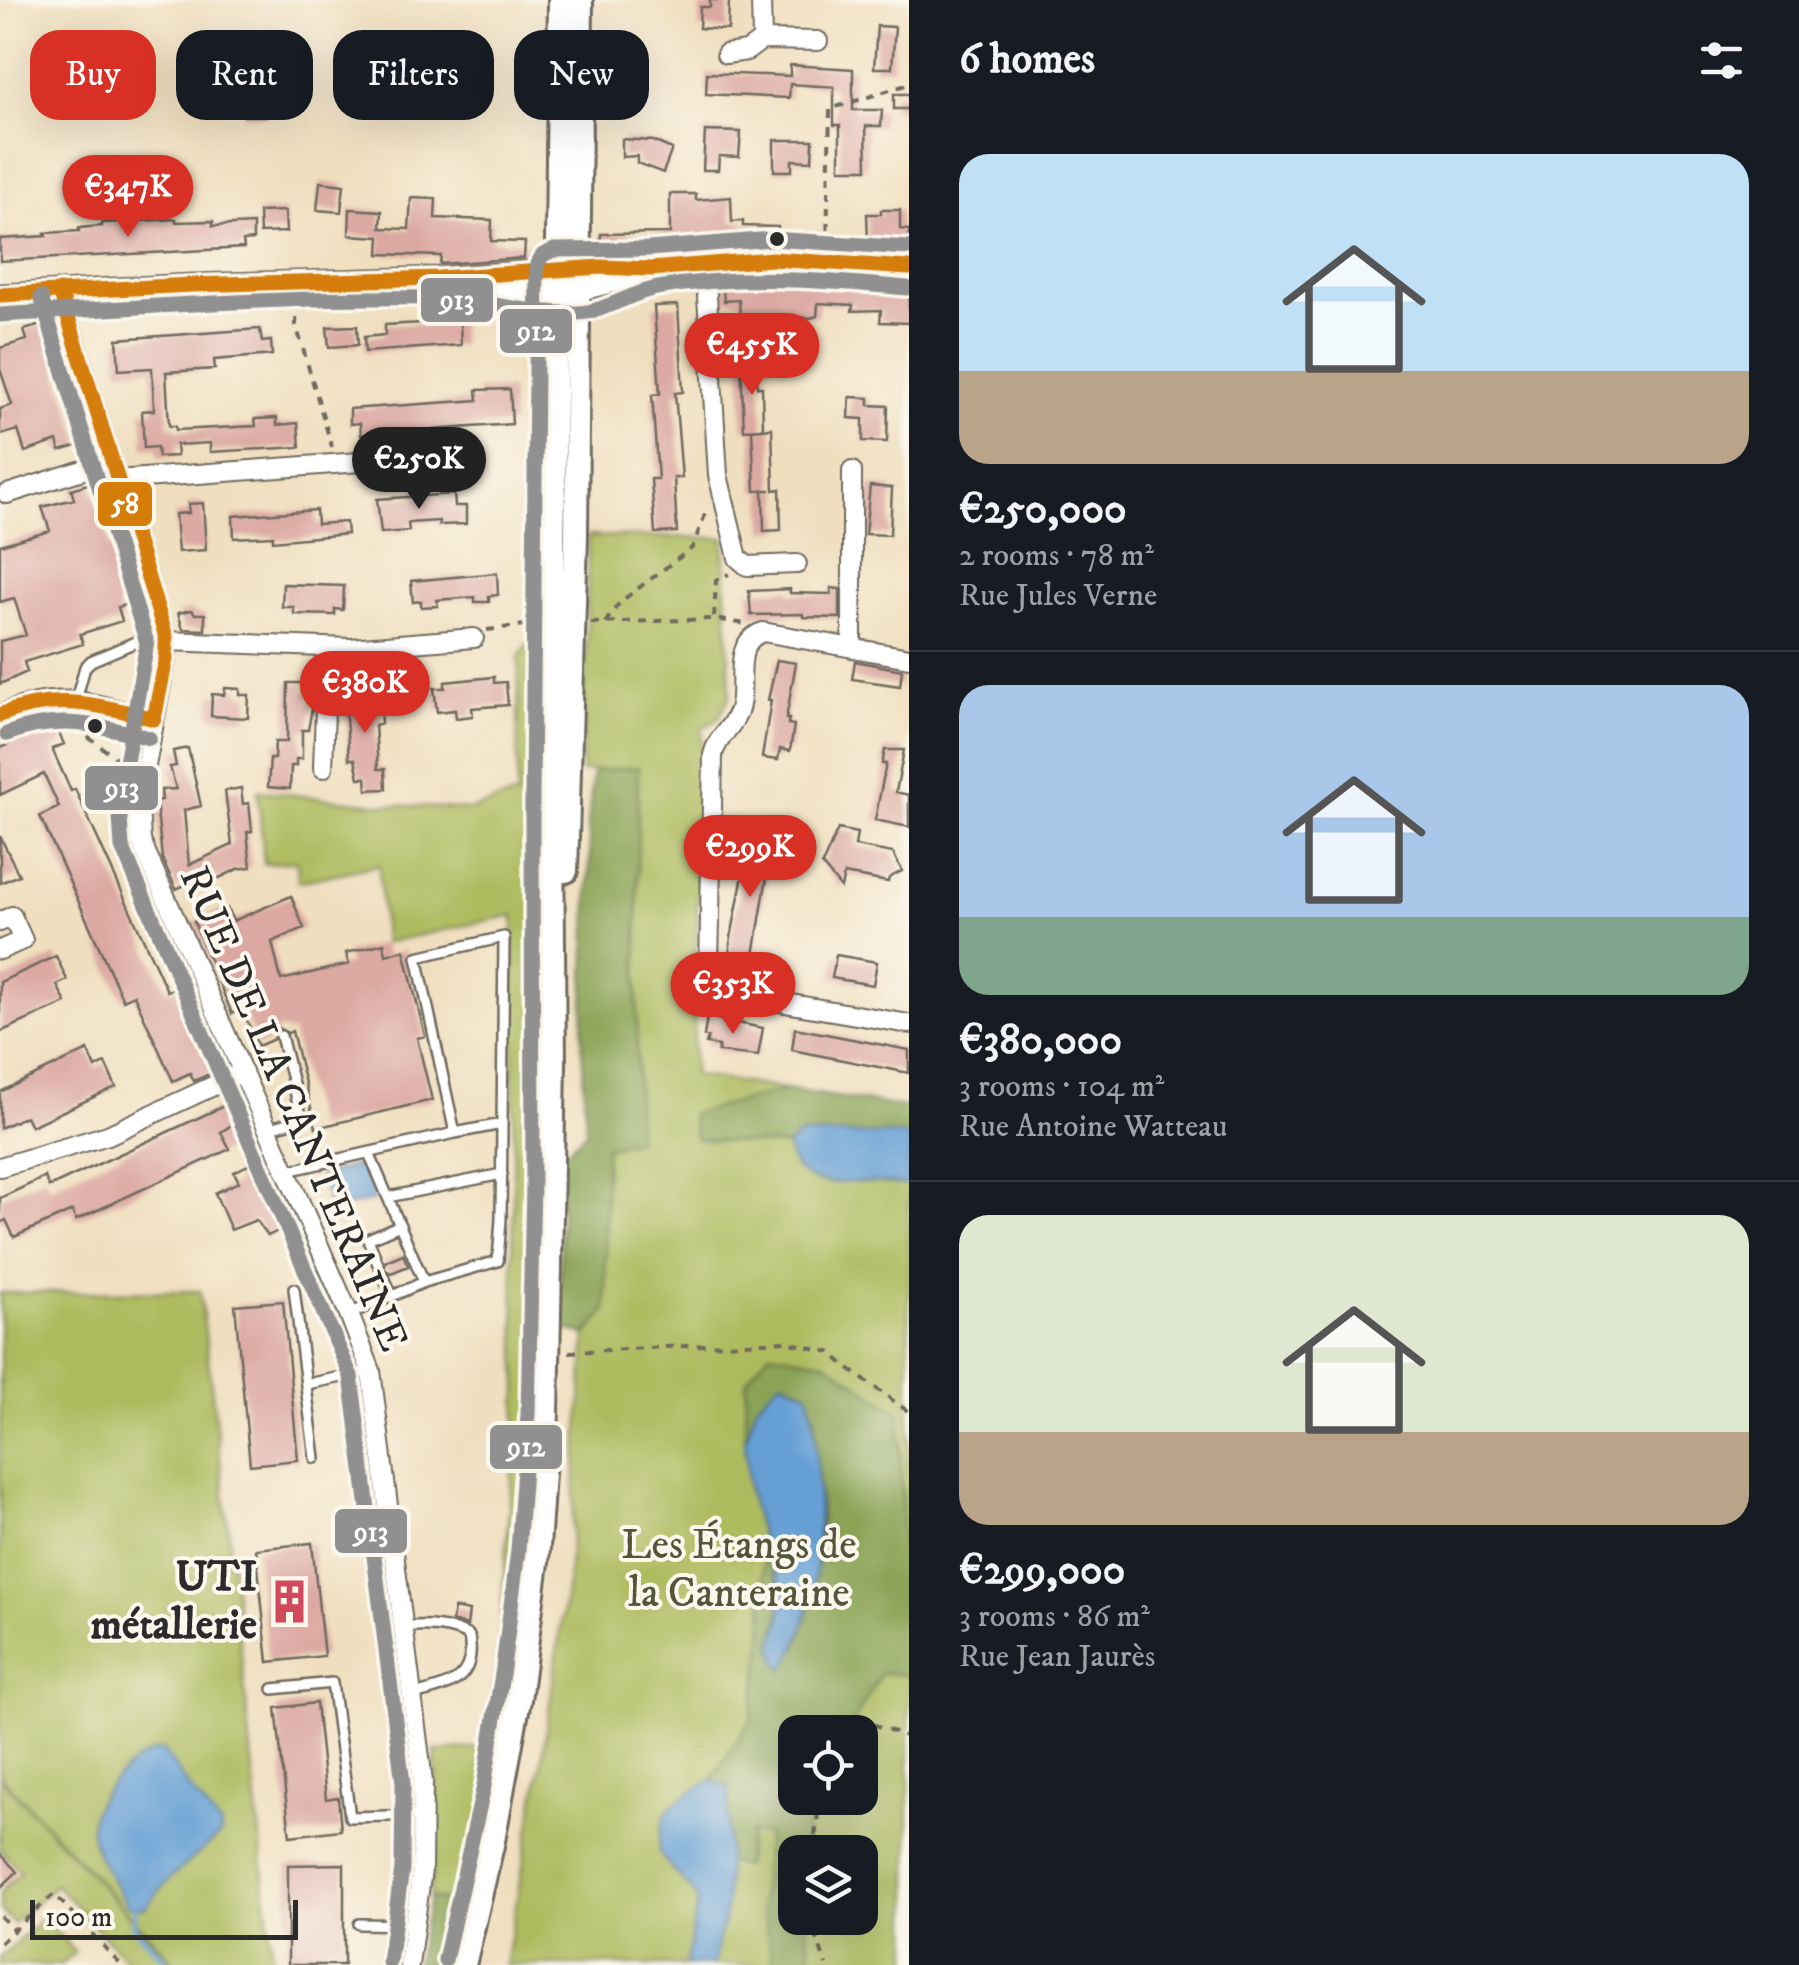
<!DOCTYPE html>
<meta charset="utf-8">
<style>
:root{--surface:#171b24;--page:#20242c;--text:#f1f3f6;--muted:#9ea1a6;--line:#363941;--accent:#d93025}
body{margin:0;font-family:"IM FELL DW Pica",serif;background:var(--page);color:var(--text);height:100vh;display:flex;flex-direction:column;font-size:38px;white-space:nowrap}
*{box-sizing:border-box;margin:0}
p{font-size:32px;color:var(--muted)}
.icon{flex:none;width:55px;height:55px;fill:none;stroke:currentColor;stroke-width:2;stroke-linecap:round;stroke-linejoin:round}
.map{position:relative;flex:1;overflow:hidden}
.details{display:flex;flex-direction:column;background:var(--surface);width:890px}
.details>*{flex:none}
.top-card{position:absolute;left:30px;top:30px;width:728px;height:90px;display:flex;gap:20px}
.fabs{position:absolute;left:778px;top:1715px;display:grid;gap:20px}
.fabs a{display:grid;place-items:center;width:100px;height:100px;border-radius:20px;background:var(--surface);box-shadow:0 10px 40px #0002;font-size:50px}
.scale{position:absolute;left:30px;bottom:25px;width:268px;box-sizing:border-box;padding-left:10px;border:5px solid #2b2b2b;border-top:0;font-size:28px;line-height:35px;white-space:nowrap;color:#2b2b2b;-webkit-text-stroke:8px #fbf7ec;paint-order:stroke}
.price{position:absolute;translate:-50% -85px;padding:0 22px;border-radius:35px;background:var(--accent);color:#fff;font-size:32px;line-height:65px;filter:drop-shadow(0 2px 5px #0008)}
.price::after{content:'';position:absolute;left:50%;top:60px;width:30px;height:22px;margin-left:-15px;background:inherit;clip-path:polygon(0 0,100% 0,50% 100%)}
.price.selected{background:#222;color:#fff}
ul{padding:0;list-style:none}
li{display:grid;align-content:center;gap:20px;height:530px;padding:0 50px}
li+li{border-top:2px solid var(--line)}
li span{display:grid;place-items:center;height:310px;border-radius:30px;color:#555}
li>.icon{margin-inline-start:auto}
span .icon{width:180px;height:180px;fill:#fffc;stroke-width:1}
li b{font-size:42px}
h2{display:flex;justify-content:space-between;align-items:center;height:120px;padding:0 50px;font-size:42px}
.tag{padding:0 35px;border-radius:30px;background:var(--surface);box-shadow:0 10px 40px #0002;font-size:35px;line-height:90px}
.tag.selected{background:var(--accent);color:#fff}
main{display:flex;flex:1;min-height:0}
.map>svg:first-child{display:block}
.green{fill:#adbb5e;stroke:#6c7344;stroke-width:2.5;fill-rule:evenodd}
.forest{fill:#8aa355;stroke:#5a6740;stroke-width:2.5}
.water{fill:#659fd4;stroke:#486580;stroke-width:2.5}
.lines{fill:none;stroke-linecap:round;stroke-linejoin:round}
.stream{stroke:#659fd4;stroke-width:5}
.building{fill:#dba9a2}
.service-casing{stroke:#706a5f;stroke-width:14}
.minor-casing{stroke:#706a5f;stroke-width:22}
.tertiary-casing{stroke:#706a5f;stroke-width:25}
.secondary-casing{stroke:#706a5f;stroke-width:28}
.path{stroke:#706a5f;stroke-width:4;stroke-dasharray:8 8;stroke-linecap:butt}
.service{stroke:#fff;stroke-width:9}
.minor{stroke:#fff;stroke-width:18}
.tertiary{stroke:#fff;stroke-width:20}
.secondary{stroke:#fff;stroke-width:22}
.bus-1-casing{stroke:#fbf7ec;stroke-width:22}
.bus-2-casing{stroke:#fbf7ec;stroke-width:22}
.bus-3-casing{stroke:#fbf7ec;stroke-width:22}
.bus-1{stroke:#d57d09;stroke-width:15}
.bus-2{stroke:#909090;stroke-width:15}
.bus-3{stroke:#909090;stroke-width:15}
.bus-dot{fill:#2b2b2b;stroke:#fbf7ec;stroke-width:4}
.labels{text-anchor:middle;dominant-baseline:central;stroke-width:8;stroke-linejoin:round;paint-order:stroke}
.street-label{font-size:42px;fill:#2b2b2b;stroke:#fbf7ec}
.park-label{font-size:42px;fill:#52563a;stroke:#fbf7ec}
.poi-label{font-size:42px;font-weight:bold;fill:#2b2b2b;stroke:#fbf7ec;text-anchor:end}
.line-badge{stroke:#fbf7ec;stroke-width:4}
.badge-label{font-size:28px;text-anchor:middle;font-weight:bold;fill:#fff}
</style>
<main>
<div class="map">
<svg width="909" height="1965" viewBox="0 0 909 1965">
<rect width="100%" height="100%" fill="#fbf7ec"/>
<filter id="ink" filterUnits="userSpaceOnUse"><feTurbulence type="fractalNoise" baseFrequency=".01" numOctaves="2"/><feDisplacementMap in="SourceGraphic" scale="20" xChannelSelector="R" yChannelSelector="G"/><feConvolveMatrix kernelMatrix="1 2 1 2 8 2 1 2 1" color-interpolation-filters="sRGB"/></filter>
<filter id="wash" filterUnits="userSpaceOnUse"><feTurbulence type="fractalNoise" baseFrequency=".0048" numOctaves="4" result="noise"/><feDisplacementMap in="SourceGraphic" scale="40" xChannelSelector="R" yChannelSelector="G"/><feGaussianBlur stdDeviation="2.25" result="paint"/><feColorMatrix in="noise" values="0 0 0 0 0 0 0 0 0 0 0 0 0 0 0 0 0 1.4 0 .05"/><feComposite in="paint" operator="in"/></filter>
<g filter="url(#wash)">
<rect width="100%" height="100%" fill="#f0dfbf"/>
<path class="green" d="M588,536L724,538L730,695L718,719L702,728L693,1075L909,1108V1965H505L542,1759L569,1568L586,1335L606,1311L605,1147L638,768L581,772L587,640ZM795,1732H860V1798H795ZM795,1852H860V1918H795Z
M536,636L544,962L542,1228L524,1579L505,1718L466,1905L430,1897L437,1821L435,1751L483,1748L497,1672L518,1391L513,1267L514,915L384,943L379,865L298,882L297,861L264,864L258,791L376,804L470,810L517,795L519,656Z
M200,1291L228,1526L273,1965H177L0,1775V1293Z
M0,1778L175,1965H131L56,1885L13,1923L0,1910V1892L21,1872L0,1849Z
M43,1918L75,1952L61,1965H0V1958Z"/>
<path class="forest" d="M638,767L637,1139L605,1148L606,1311L586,1335L560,1328L561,1156L586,1132L582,1047L590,855L588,823L593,771Z
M784,1090L909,1108V1136L799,1135L787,1146L696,1139L691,1114Z
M769,1352L824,1361L900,1413L905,1633L909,1634V1675L881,1673L848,1732H795V1798H816L809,1812L804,1852H795V1918H805L812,1965H774L761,1905L767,1834L750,1833L745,1866L727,1863L729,1787L710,1781L751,1720L763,1645L764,1549C781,1586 786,1605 773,1645L797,1648L813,1595L821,1530L814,1414L757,1404L745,1441L746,1381Z
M430,1897L466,1905L450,1965H415Z"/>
<path class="water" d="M893,1134L909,1136V1185C893,1184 877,1182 862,1182C827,1183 796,1188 787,1146L799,1135Z
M364,1163L374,1200L330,1211L320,1175Z
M781,1380L808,1392C815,1417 816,1442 817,1468C821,1538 820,1608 784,1670L777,1660L773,1645L781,1619V1584L764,1549L749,1493L745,1441L757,1404Z
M163,1750L194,1795L221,1826V1834L167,1881L145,1908L128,1906C96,1851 65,1824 123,1772C135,1762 147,1751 163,1750Z
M710,1781L729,1787L726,1908L713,1965H686L698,1898L659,1853C660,1804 672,1805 710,1781Z"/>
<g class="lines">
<path class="stream" d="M135,1907L134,1928L170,1965"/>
</g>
<g id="blocks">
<path class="building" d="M710,0H729L728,30L699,28L700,7H710Z
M877,26L895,27L892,68H874Z
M790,65L853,69V110H882L881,126H866L867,169H840V125H834V87L790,84L789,98L706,94L707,73L790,76Z
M266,77V116H244L242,78Z
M894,94H909V109H894Z
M705,131L741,132L739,157L719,156L718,170H703Z
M622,139L653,141L672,149L663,173L637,163V156L622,157Z
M774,140H813L812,161L792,160V171H774Z
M320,182L344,185L341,212L317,210Z
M670,194H696V200L731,197L732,222L743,221V226L778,227V245L601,250V234L670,233Z
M411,198L436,199L435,218L492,220L491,241L525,242L524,258L440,264L441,256L379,254L380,237L349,235L350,209L382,211L381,228L409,229Z
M881,210H900V229L909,230V252L868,245L867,214H881Z
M285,211L286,232L260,233L259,212Z
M176,219V222L213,221V226L253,224V240L243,241L244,248L0,261V239L46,236L45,233L79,231V228L102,226V223Z
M722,277L865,282V294L909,297V323L880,322L881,310L852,311L853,305L818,303L817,316L810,318L740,316L739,300L724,301Z
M678,305L683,392L675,393L682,478H674L677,532L655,533L651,479H658L652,395L660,394L654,306Z
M460,321L461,345L365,352L364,337L385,335V325Z
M44,324L81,445L60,451L57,441L25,452L18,430L0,435V409L12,405L0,369V348L27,340L24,330Z
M357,326L358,345L329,347L327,327Z
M260,329L262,342L271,341L272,355L214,360L215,369L166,372L169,426H175L176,430L256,426L255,419L277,418V425L298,423L300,447L210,452V443L176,445L177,456L158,457L157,447L144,448L142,411L154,410L152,368L119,370L117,339Z
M741,363H756L757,387H762L763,429L744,430Z
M510,389L512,424L361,435L360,423L350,424V409L478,400L477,390Z
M850,397L869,398V405L888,406L887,442L863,441V419L849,418Z
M772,428L774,490L780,489L781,530L764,531L763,490H771L755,491L752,430Z
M91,483L128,604L118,607L122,621L80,634L83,644L24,662L27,672L0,684V641L26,635L14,598L0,602V545L50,531L42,507L74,499L71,489Z
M870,486L892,488L890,535L865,534Z
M454,494L455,506H466V524L439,525V521L408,523L409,531L381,533L377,499Z
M203,503L206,550L178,552L175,514L189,513L188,504Z
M316,510L317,524L346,522L347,534L273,541V536L234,538L233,516Z
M497,573L498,595L489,596V602H475V597L437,600L438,606L421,607V601L413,602L411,581Z
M283,584L344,586L343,610L335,609V615L294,614V607H282Z
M831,588L840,589V618L803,617V614L751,615L749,591L790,589V593L831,594Z
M192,610L195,614H205V630L183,629L178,613Z
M777,660L796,663L786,719H789L788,724L794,725L790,751L780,749L778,760L762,758L771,700H768Z
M855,661L902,670L900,686L852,679Z
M494,677V683L506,682L508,705L472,708L473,716L456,718L455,710L437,712L434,688H445V682Z
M288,683H302V692H308V703H313L308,730H302V759H296V766H291L290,789L268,787L270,759H274L275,742H287Z
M225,688L240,689V695H249L248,718L211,716L212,694L224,695Z
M379,690L381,723L375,725L378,769H385L386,789L367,790L366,778H359L355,759H349L345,704L350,703L349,692Z
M54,723L64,744L52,749L71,791L75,789L167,991L176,988L214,1072L194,1081L190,1073L173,1081L134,995L123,1000L40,816L59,807L44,774L0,795V748Z
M188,748L201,806L184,810L189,865L232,845L225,791L241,788L243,804L249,803L252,831L247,832L251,867L238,869L217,879L213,872L176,889L162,858L156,801L162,800L161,790L176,789L170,767L176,766L173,751Z
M885,750H904L896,792L909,795V827L875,820L886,764H882Z
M747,828L769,832L761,876L767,877L752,967L730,963V943L746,859H742Z
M838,829L857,833L855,846L893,853L902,871L889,878L888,882L844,874L841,888L822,865Z
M0,836L19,875L0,883Z
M291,896L304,928L272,942L281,980L349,964L346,953L384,943L386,955L404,950L425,1036L417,1038L432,1100L316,1128L292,1031L288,1033L278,1028L274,1039L258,1046L242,1009L232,1014L194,922L227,908L233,921Z
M836,955L877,962L873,985L832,978Z
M56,956L67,980L57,985L66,1003L0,1032V982Z
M707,1017L763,1028L758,1056L718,1052L719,1046L706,1044L708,1037L704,1036Z
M795,1028L909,1050V1073L792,1050Z
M88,1050L96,1068L105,1063L116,1087L31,1126L26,1116L0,1128V1092Z
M228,1104L236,1122L221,1132L230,1149L76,1220L72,1211L14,1237L6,1220L0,1223V1198L45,1177L49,1187Z
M254,1162L284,1228L268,1236L256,1220L231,1230L215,1193L239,1182L234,1172Z
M403,1254L408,1266L391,1273L384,1269L386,1261Z
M283,1301L298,1460L250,1465L235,1305Z
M312,1543L324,1656L268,1662L256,1549Z
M454,1608L469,1611L467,1626L452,1621Z
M316,1703L326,1799L338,1797L341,1830L290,1836L276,1708Z
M0,1853L17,1872L0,1888Z
M344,1864V1965H288V1865Z"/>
</g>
</g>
<g filter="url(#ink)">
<use href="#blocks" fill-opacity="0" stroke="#706a5f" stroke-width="2.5"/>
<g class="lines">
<defs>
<path id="service" d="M76,700L85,667L91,661L147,637H166
M267,1129L302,1119L281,1036
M369,1153L424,1282L392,1296L384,1277
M287,1171L455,1133
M388,1197L502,1174
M378,1264L368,1239L400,1225
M424,1282L498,1261L501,1219L504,937L417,957L455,1133L502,1124
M294,1289L315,1458
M349,1314L392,1296
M307,1384L371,1371
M405,1627C425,1624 452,1626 469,1636C477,1681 448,1686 413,1695
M273,1689L332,1683L350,1817L424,1815
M359,1924L416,1925"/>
<path id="minor" d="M761,0L762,40
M726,54L747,51L762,40L818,41
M705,263L718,475L738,558L747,566L797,564
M60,291L167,641L166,659L139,803L141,841L349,1314L371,1371L423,1782L422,1870L409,1965
M116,480L455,455
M7,494L111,461
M167,641L350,648L474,638
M852,648V471
M909,658L763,632C732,642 745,681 740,705C737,725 717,735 713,755L709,968L714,985L726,993L909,1024
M0,715C57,688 96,704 154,719
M323,768L327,648
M0,922L12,916L23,940L0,950
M0,1167L108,1135L243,1072"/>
<path id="tertiary" d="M475,284C544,294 570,299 637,273
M0,295L191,285L439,278L601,267L650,269L772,259L909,268"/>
<path id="secondary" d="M566,871L576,536L581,0
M464,1965L493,1841L519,1700L537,1562L547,1414L554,1064L551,716L560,0"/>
</defs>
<use href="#service" class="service-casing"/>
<use href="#minor" class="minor-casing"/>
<use href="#tertiary" class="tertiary-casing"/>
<use href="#secondary" class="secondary-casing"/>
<path class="path" d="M827,246L830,109L909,84
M297,302L296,325L332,447
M714,617L716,580L729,574
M591,623L714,619L746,624
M605,623L620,602L692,548L708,507
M487,630L524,625L531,621
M62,718L127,766
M569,1352L783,1341L830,1352L853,1372L909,1412
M860,1736L875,1725L909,1737
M813,1852L818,1814L826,1798
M0,1916L14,1930
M810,1918L826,1965
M0,1943L54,1894L121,1965"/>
<use href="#service" class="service"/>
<use href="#minor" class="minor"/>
<use href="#tertiary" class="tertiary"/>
<use href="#secondary" class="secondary"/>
<defs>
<path id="bus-1" d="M60,291L166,637V659L154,719
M0,295L191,285L439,278L601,267L650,269L772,259L909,268
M0,715C54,693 99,704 154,719"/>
<path id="bus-2" d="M41,297L147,643L119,802L122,847L351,1376L403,1783L402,1869L389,1962
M1,315C145,307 290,296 434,298C482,299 529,315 577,313C605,312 630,293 657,288C740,274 824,280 907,288
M7,734C57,714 99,725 149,738"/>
<path id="bus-3" d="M445,1960L484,1786L503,1668L518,1551L528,1415L533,1185L532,801L537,264L543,255L554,250L649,249L772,239L909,248"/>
</defs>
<use href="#bus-1" class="bus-1-casing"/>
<use href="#bus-2" class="bus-2-casing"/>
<use href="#bus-3" class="bus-3-casing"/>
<use href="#bus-1" class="bus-1"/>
<use href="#bus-2" class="bus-2"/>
<use href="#bus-3" class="bus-3"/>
</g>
</g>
<defs>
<symbol id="building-bare" viewBox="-9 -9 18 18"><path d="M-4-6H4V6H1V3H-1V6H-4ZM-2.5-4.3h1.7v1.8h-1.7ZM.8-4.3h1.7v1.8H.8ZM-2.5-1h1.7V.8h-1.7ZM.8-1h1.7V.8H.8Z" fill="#d1495b" stroke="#fbf7ec" stroke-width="2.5" paint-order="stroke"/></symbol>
</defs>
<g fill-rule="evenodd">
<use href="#building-bare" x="258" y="1570" width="63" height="63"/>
</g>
<g class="bus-dot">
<circle cx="777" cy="239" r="9"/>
<circle cx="95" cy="726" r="9"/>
</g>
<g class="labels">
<g class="street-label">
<text transform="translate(293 1109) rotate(67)">RUE DE LA CANTERAINE</text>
</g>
<g class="park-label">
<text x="739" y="1546">Les Étangs de<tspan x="739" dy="48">la Canteraine</tspan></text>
</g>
<g class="poi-label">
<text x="257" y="1578">UTI<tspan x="257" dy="48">métallerie</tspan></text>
</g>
</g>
<g class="line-badge">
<rect x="419" y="276" width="76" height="48" rx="10" fill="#909090"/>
<rect x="498" y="307" width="76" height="48" rx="10" fill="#909090"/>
<rect x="96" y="480" width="58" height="48" rx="10" fill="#d57d09"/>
<rect x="83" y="764" width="77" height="48" rx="10" fill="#909090"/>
<rect x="488" y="1423" width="76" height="48" rx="10" fill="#909090"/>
<rect x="333" y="1507" width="76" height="48" rx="10" fill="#909090"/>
</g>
<g class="badge-label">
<text x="457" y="309">913</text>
<text x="536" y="340">912</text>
<text x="125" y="513">58</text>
<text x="122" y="797">913</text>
<text x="526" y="1456">912</text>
<text x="371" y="1541">913</text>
</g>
</svg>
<div class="fabs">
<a><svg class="icon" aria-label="locate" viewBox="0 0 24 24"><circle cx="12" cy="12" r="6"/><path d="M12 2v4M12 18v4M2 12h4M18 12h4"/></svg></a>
<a><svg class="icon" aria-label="layers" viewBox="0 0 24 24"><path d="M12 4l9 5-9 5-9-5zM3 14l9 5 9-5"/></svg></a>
</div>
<div class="scale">100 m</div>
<b class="price" style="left:128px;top:240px">€347K</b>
<b class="price" style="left:752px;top:398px">€455K</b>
<b class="price selected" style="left:419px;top:512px">€250K</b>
<b class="price" style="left:365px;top:736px">€380K</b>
<b class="price" style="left:750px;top:900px">€299K</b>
<b class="price" style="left:733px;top:1037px">€353K</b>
<div class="top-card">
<a class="tag selected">Buy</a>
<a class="tag">Rent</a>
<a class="tag">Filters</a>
<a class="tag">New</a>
</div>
</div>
<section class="details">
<h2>6 homes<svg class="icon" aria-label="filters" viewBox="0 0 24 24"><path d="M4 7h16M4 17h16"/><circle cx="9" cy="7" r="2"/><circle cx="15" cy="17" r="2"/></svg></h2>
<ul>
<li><span style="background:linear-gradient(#bfe0f5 70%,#b9a48a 0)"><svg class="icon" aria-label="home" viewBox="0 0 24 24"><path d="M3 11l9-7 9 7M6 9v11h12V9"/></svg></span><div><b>€250,000</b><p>2 rooms · 78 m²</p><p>Rue Jules Verne</p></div></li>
<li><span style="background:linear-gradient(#a9c7e8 75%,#7fa58c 0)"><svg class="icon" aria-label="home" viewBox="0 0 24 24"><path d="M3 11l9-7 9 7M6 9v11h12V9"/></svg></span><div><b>€380,000</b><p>3 rooms · 104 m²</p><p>Rue Antoine Watteau</p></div></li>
<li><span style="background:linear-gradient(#dfe7d0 70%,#b9a48a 0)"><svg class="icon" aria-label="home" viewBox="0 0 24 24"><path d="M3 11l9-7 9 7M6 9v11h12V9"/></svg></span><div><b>€299,000</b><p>3 rooms · 86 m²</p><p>Rue Jean Jaurès</p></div></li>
</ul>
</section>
</main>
